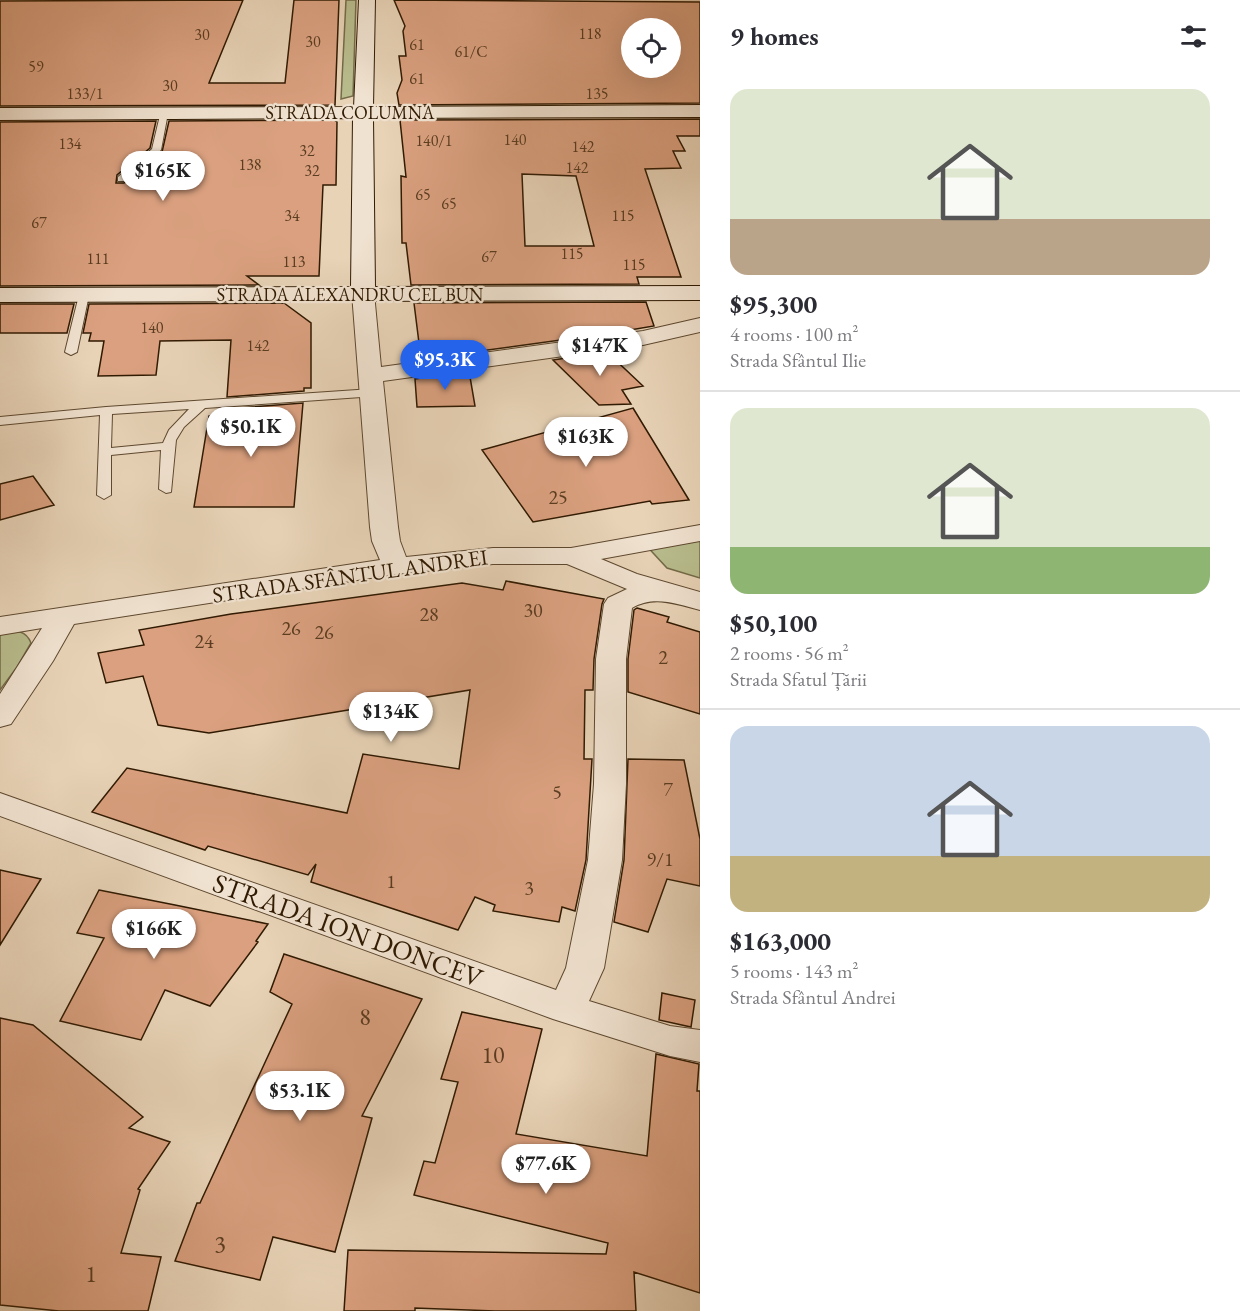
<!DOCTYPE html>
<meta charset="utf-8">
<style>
:root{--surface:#fff;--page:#f7f7f7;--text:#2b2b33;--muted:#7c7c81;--line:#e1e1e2;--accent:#2563eb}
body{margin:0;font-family:"EB Garamond",serif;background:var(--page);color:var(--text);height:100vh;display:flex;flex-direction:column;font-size:22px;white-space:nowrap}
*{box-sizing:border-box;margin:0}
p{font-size:20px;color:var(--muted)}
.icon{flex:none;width:33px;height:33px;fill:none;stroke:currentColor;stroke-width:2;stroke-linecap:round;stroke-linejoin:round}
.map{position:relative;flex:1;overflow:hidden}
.panel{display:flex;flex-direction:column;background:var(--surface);width:540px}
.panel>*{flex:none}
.fabs{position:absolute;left:621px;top:18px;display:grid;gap:12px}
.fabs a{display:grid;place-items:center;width:60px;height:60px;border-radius:50%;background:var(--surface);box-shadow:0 6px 24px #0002;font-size:30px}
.price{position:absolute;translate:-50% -51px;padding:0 14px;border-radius:21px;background:#fff;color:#222;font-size:20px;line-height:39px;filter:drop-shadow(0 2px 3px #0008)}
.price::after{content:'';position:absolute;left:50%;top:36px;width:18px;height:14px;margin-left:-9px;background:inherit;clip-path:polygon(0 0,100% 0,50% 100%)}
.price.current{background:var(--accent);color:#fff}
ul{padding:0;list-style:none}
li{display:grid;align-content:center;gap:12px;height:318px;padding:0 30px}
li+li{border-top:2px solid var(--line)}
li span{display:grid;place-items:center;height:186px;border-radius:18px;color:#555}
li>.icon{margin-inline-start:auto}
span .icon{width:108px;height:108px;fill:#fffc;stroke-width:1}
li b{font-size:26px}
h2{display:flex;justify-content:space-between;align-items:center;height:72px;padding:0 30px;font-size:26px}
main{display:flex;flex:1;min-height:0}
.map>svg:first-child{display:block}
.green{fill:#b8bc8d;stroke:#746b48;stroke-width:1.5}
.building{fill:#daa07f;stroke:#301a02;stroke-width:1.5;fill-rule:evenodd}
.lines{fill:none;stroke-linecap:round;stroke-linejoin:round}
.lane-casing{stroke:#5e482f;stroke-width:2}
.street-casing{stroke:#5e482f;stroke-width:2}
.secondary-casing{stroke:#301a02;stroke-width:2}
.lane{fill:#f0e2d0;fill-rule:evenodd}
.street{fill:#f0e2d0;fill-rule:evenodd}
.secondary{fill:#f0e2d0;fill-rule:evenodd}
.labels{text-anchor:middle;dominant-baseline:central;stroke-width:4.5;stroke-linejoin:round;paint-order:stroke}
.far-number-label{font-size:16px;fill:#5a3c21}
.far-street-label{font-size:18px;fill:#301a02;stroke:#f0e2d0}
.number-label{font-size:20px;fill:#5a3c21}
.street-label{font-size:22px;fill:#301a02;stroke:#f0e2d0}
.near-number-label{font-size:24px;fill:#5a3c21}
.near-street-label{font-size:27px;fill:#301a02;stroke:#f0e2d0}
</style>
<main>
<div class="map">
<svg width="700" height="1311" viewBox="0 0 700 1311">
<rect width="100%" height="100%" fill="#e8d3b7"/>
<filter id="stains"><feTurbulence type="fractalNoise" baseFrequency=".00333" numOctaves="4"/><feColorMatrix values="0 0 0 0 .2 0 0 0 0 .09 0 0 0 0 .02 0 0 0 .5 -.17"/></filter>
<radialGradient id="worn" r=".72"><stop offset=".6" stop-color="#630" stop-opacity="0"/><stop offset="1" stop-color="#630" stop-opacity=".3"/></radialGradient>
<path class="green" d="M346,0H356L353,96L341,99Z
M700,532V578L667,568L642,541Z
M0,631C13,631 25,628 31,643L17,667L0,690Z"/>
<path class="building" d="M243,0L209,83H285L294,0H339L335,105L0,106V1Z
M394,0L700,2V103L399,105L397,93L402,80L399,56H406L403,31L405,26ZM632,28H670V68H632Z
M700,119V136H677L685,151H673L681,168L645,169L681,277H637L639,284L411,285L406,243H402L401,176L406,177L400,120ZM522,174L576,176L594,246H525Z
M334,120L337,122L336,185H323L319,276H247L259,285L0,286V122L156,121L150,148L117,175L116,183H124L162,152L169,121Z
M646,302L654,326L612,333H587L590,336L421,359L414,303Z
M284,303L311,323V388H304V391L227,397L231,340L160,341L156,375L98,376L104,341H89L91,333H83L89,304Z
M0,304H74L67,333H0Z
M607,352L643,386L622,390L631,404L599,405L553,360Z
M469,371L475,406L417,407L415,379Z
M303,403L294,507H194L209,416L225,417L226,409Z
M633,408L689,500L652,504L650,501L533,522L482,450Z
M33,476L54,505L0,520V484Z
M506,581L604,599L602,604L594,659L593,690H585L584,759H592L586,860L575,911L562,907L559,922L493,911L495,905L475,897L458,930L311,882L316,864L308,875L208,846L205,850L92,812L127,768L347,813L363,754L459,769L470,690L209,733L158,725L143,676L106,683L98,653L144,645L139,630L231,614L462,583L503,590Z
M637,608L669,617L667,622L700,632V714L628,692V659L634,610Z
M628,759L684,760L700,839V886L667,879L648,932L614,922L624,860Z
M0,870L41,879L0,945Z
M99,890L175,905L268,924L256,941L258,942L210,1006L165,990L141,1040L60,1021L104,938L77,933Z
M284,954L422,999L362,1116L372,1118L335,1252L273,1237L260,1280L175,1261L197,1203H200L292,1004L270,992Z
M662,993L695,1000L691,1027L659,1020Z
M462,1012L542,1029L516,1134L647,1156L656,1054L699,1064L697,1091H700V1293L634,1272L636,1311H495L415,1308V1311H344L348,1250L606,1254L608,1243L414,1195L424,1161L435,1163L458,1082L441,1079Z
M0,1018L33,1025L143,1117L129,1128L170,1142L138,1189L140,1190L121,1253L161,1257L148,1311H59L0,1305Z"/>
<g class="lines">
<defs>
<path id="lane" d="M161,111L168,113L161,150L124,181H118V177L152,149Z
M84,292L89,295L77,352L71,355L65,352L79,295Z
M372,389L378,393L376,396L205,408L184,427L176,440L171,492L166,493L159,489L161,450L111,455V495L104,499L97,495L100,415L0,425V417L106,407ZM189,409L169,430L163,443L111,448L112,414Z"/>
<path id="street" d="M363,286L371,288L374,293L381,367L643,331L700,318V332L643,345L383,381L398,527L400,541L406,557L493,548H571L700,525V541L601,559L637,574L700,592V610C677,604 654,595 632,608L626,659V784L622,860L604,968L589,1001L670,1026L700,1030V1062L670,1056L553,1019L0,816V793L556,990L566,968L588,860L594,784L596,659L604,604L608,598L627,589L567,564H493L396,574L74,624L53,661L11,724L0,727V694L42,628L0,635V617L380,560L372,541L370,527L352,293L355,288Z"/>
<path id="secondary" d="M359,0H375L373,107L700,105V117L373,118L375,287L700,286V300L0,302V288L351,287L353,118L0,120V108L354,107Z"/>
</defs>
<use href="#lane" class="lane-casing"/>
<use href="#street" class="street-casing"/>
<use href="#secondary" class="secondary-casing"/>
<use href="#lane" class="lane"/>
<use href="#street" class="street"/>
<use href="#secondary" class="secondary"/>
</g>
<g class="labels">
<g class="far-number-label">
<text x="590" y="33">118</text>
<text x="202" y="34">30</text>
<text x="313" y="41">30</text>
<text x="417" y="44">61</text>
<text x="471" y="51">61/C</text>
<text x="36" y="66">59</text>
<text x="417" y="78">61</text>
<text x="170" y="85">30</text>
<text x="85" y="93">133/1</text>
<text x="597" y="93">135</text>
<text x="515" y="139">140</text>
<text x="434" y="140">140/1</text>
<text x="70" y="143">134</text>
<text x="583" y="146">142</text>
<text x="307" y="150">32</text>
<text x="250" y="164">138</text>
<text x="577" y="167">142</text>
<text x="312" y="170">32</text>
<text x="423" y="194">65</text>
<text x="449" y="203">65</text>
<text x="292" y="215">34</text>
<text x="623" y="215">115</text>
<text x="39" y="222">67</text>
<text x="572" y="253">115</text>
<text x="489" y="256">67</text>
<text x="98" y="258">111</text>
<text x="294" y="261">113</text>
<text x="634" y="264">115</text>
<text x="152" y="327">140</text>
<text x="258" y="345">142</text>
</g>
<g class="far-street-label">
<text x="350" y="112">STRADA COLUMNA</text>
<text x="350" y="294">STRADA ALEXANDRU CEL BUN</text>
</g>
<g class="number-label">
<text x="558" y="497">25</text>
<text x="533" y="610">30</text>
<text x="429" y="614">28</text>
<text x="291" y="628">26</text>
<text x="324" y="632">26</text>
<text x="204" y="641">24</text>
<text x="663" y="657">2</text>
<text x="668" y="789">7</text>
<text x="557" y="792">5</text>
<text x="660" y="859">9/1</text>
<text x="391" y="881">1</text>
<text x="529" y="888">3</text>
</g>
<g class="street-label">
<text transform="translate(350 576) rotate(-8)">STRADA SFÂNTUL ANDREI</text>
</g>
<g class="near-number-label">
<text x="365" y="1016">8</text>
<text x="493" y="1054">10</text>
<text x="220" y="1243">3</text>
<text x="91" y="1273">1</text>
</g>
<g class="near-street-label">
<text transform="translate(348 930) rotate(20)">STRADA ION DONCEV</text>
</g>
</g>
<rect width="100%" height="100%" filter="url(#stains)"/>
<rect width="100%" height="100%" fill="url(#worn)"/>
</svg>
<div class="fabs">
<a><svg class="icon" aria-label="locate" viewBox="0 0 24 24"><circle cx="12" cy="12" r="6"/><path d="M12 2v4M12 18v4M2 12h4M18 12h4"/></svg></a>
</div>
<b class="price" style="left:163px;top:202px">$165K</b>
<b class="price" style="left:600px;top:377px">$147K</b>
<b class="price current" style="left:445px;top:391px">$95.3K</b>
<b class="price" style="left:251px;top:458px">$50.1K</b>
<b class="price" style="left:586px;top:468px">$163K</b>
<b class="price" style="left:391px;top:743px">$134K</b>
<b class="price" style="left:154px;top:960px">$166K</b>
<b class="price" style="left:300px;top:1122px">$53.1K</b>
<b class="price" style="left:546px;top:1195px">$77.6K</b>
</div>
<section class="panel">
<h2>9 homes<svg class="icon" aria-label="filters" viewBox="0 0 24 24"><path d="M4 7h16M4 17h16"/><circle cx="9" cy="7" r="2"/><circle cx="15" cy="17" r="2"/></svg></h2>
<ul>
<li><span style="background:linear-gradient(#dfe7d0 70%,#b9a48a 0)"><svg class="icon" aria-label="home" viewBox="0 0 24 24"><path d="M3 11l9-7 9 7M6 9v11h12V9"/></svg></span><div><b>$95,300</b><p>4 rooms · 100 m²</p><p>Strada Sfântul Ilie</p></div></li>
<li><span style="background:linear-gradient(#dfe7d0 75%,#8fb573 0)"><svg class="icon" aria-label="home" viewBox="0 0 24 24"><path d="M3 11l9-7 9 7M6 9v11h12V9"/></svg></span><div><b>$50,100</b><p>2 rooms · 56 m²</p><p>Strada Sfatul Țării</p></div></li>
<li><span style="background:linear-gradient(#c9d6e8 70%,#c2b280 0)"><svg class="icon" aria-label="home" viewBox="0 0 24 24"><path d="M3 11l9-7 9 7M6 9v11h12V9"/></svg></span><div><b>$163,000</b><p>5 rooms · 143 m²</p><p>Strada Sfântul Andrei</p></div></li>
</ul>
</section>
</main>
